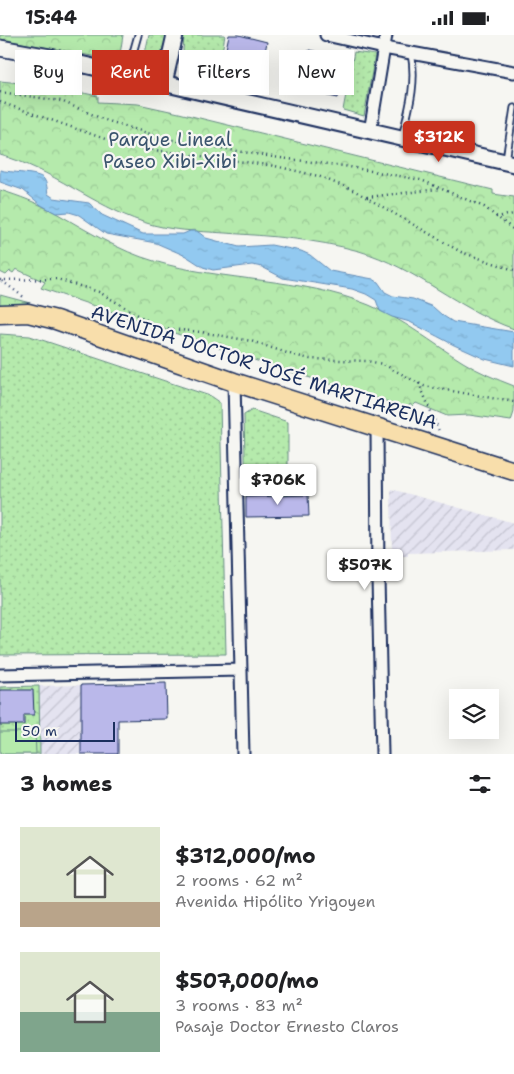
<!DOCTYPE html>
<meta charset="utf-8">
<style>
:root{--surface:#fff;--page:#f2f2f2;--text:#202124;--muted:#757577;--accent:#c8321e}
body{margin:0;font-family:"Shantell Sans",sans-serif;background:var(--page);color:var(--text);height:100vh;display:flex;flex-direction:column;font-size:19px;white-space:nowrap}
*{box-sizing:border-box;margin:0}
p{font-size:16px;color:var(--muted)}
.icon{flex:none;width:28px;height:28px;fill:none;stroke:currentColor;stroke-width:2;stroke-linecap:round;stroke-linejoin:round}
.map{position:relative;height:719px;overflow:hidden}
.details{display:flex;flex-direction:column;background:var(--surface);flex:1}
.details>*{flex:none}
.hud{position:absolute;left:15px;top:15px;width:485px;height:45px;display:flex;gap:10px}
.tools{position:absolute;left:449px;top:654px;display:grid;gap:10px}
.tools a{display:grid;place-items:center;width:50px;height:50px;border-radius:0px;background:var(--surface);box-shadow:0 5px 20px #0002;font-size:25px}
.scale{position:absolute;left:15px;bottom:12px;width:100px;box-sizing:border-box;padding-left:5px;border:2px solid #1b2f5e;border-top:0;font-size:14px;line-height:18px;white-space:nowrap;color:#1b2f5e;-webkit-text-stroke:4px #f6f6f2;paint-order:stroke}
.price{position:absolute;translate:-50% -42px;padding:0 11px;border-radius:5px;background:#fff;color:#222;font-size:16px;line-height:32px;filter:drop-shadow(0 1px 2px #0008)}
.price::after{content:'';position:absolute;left:50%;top:30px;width:15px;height:11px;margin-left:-8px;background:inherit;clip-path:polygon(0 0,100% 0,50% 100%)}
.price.current{background:var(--accent);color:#fff}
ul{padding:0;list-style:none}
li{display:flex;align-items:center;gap:15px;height:125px;padding:0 20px}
li span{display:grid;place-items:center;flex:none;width:140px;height:100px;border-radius:0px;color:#555}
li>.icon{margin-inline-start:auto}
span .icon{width:60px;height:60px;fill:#fffc;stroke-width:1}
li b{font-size:21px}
h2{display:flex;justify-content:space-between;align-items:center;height:60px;padding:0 20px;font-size:21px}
.chip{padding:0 18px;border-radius:0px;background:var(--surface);box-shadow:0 5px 20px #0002;font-size:18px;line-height:45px}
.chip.current{background:var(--accent);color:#fff}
.status{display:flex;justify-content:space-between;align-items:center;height:35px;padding:0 25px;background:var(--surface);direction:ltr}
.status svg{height:14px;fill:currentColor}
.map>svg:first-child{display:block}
.industrial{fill:url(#industrial-furrows)}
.grass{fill:url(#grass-dots);stroke:#688c85}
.park{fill:url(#park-crowns);stroke:#688c85}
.pitch{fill:#b5eaac;stroke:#688c85}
.water{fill:url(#water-ripples);stroke:#628bb6}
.building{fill:#bab8ea;stroke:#1b2f5e}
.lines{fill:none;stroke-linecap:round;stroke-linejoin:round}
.lane-casing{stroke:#1b2f5e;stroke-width:9}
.street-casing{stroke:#1b2f5e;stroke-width:15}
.secondary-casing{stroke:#1b2f5e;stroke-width:19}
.primary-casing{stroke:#1b2f5e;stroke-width:21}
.path{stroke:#1b2f5e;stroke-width:2.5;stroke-dasharray:1 4;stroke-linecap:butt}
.lane{stroke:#f6f6f2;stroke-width:5.5}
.street{stroke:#f6f6f2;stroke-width:11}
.secondary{stroke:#f6f6f2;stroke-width:15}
.primary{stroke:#f8deab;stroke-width:18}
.labels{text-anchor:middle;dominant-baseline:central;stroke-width:4.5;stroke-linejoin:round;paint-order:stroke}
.park-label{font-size:19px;fill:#3a546e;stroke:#f6f6f2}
.street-label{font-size:19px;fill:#1b2f5e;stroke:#f6f6f2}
</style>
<div class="status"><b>15:44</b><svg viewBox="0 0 49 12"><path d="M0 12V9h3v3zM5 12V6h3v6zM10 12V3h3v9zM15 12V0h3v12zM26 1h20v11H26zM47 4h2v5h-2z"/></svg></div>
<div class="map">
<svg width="514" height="719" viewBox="0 0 514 719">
<defs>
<pattern id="industrial-furrows" width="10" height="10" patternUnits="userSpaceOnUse" patternTransform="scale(1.25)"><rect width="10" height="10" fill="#e4e3f0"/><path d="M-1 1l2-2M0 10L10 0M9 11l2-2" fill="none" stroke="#c3c3d0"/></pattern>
<pattern id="grass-dots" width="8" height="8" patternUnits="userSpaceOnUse" patternTransform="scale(1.25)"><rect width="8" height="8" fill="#b5eaac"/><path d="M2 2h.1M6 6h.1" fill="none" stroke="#9bc996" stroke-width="1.8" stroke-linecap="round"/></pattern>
<pattern id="park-crowns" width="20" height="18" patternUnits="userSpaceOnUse" patternTransform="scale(1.25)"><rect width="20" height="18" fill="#b5eaac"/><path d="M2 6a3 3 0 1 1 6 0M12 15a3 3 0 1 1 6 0" fill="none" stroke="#9bc996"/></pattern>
<pattern id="water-ripples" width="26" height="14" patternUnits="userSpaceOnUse" patternTransform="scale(1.25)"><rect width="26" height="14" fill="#92c9f0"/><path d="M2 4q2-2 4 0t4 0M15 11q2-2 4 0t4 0" fill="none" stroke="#7dadd0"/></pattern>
</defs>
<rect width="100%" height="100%" fill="#f6f6f2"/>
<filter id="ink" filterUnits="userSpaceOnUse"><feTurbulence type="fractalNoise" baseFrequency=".02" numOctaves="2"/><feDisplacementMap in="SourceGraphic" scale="10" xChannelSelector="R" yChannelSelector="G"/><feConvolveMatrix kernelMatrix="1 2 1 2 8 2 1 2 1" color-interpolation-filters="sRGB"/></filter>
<g filter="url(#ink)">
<path class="industrial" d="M391,454L514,488V515L408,518V521H392Z
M81,650V719H40L39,651Z"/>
<path class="grass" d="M149,0H167L160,25L158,28L152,30L147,28L144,23Z
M184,0H225L217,46L192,37L183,17Z
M354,17L375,20L364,81L343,75Z
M0,299L30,301L210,361L220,368L226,619L0,620Z
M252,375L288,387V461L246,462L244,380Z
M39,651L40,719H0V652Z"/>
<path class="park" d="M0,0H123L119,26L0,4Z
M0,46C33,49 65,54 98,61V67L138,69L179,78L493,155V159L514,162V294C459,275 415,232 359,216C315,204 270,201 225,198C197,196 170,196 143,187C92,170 52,134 0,120Z
M0,155C19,161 38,168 56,178C88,196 119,216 154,226C224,247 301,242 369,270C403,284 432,308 463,327C479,337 496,344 514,351V377L511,386L469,380L447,381L416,368L413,371L410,369L408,373L275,332L41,253L45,247L16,234L13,238L10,236L6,240L0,237Z
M0,260L30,268L0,273Z"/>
<path class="pitch" d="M0,697H35L36,719H0Z"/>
<path class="water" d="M0,135C10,138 38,137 44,144C47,148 47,154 48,159L54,163L89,168L102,180L143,199H183L190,196H197L206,203L239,212L271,210L301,216L310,220L330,236L373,244L378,247L385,257L393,261L413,264L433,272L442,280L453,287L514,297V331L485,324L454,310L410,287L392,282L380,276L376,265L366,259L352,254L283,243L262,232L252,230L221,234L213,235L203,232L186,221L156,208L106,199L79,180L69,177L56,178L41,170L23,155L0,147Z"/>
<path class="building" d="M229,0H239L267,7L259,46L221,37Z
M309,15L346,23L338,63L301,55Z
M308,460L309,481L246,482V462Z
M166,648L167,684L118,685V719H81V650Z
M0,655H33L34,680H24V690H0Z"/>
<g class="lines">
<defs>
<path id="lane" d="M127,39L138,0
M402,102C409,74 417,47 411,18
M506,125L514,73"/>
<path id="street" d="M326,0L384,13L514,37
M370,97L386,0
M234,347L243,719
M377,393L378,543L382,719
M0,640L241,635"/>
<path id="secondary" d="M0,13L50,22L514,129
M164,48L175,0"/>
<path id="primary" d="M0,279L28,278L56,285L234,347L514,436"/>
</defs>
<use href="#lane" class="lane-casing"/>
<use href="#street" class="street-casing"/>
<use href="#secondary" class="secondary-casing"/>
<use href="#primary" class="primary-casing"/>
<path class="path" d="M184,23L189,38
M0,57L61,66L105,85L167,104L273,122L344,131L421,145L484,172L514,195
M0,67L125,111L275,131L318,141L355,156L461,217L514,235
M367,162L439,154
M496,182L514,179
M0,245L57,244L99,257L160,293L201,297L251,306L290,319L310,324L367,326L383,329L424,351L514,367
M2,246L25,263
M419,348L439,396"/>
<use href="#lane" class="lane"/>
<use href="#street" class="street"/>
<use href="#secondary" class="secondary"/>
<use href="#primary" class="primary"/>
</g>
</g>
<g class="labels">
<g class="park-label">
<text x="170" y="104">Parque Lineal<tspan x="170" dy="22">Paseo Xibi-Xibi</tspan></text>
</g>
<g class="street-label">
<text transform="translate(264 332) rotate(18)">AVENIDA DOCTOR JOSÉ MARTIARENA</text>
</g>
</g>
</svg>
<div class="tools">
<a><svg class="icon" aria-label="layers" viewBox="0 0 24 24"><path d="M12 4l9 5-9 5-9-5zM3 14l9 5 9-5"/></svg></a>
</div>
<div class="scale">50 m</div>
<b class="price current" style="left:439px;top:128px">$312K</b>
<b class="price" style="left:278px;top:471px">$706K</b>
<b class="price" style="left:365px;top:556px">$507K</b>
<div class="hud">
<a class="chip">Buy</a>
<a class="chip current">Rent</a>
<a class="chip">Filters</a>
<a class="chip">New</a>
</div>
</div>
<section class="details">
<h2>3 homes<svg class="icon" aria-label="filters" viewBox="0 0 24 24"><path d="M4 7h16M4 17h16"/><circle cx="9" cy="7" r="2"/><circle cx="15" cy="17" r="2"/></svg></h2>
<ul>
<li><span style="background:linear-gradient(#dfe7d0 75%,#b9a48a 0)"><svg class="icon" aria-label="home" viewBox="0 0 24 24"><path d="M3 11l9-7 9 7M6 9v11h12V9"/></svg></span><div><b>$312,000/mo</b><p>2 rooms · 62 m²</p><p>Avenida Hipólito Yrigoyen</p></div></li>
<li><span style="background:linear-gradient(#dfe7d0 60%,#7fa58c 0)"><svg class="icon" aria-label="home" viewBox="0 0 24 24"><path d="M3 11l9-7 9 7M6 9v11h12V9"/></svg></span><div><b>$507,000/mo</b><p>3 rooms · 83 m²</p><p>Pasaje Doctor Ernesto Claros</p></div></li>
</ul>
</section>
